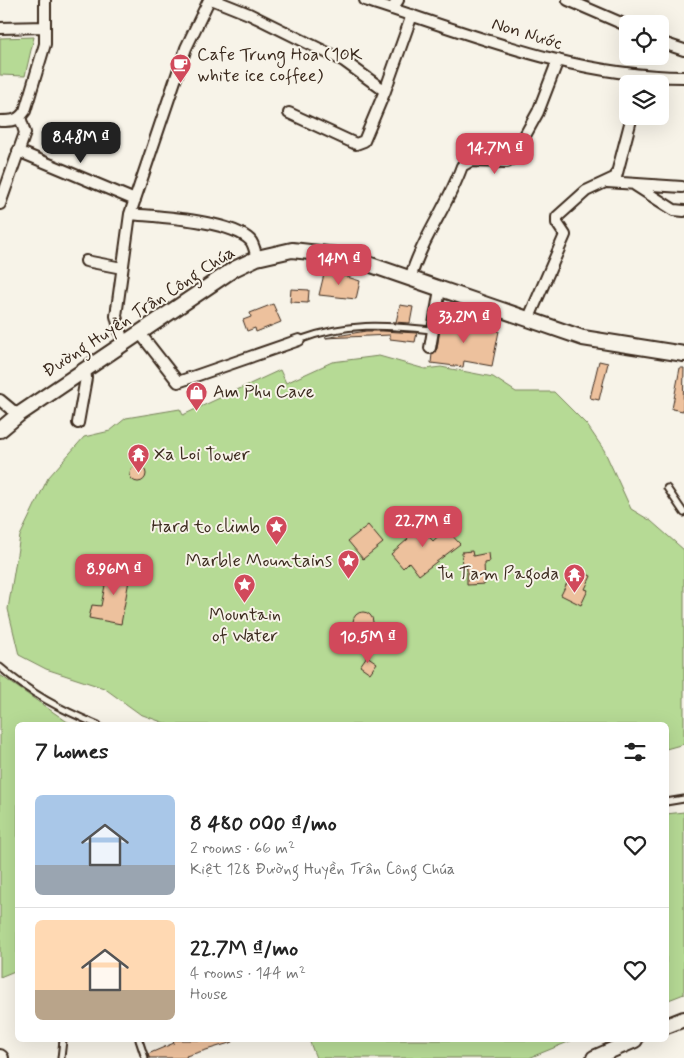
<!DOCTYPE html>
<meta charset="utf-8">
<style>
:root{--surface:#fff;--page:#f6f6f6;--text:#222;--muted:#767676;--line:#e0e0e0;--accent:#d1495b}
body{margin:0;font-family:Mynerve,sans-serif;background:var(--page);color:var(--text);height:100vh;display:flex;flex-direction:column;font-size:19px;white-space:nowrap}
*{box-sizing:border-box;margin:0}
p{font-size:16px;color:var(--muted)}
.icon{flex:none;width:28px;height:28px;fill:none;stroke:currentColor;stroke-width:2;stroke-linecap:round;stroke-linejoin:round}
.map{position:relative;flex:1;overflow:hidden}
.sheet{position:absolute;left:15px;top:722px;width:654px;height:320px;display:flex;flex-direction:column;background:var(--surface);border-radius:8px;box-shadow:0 5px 20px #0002}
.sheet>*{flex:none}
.fabs{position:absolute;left:619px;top:15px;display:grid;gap:10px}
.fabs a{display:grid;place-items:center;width:50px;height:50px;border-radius:8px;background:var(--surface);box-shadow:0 5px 20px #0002;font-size:25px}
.price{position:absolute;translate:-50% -42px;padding:0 11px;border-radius:10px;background:var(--accent);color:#fff;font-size:16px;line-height:32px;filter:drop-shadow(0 1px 2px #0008)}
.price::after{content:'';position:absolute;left:50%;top:30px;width:15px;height:11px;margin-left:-8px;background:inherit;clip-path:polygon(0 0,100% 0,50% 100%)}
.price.current{background:#222;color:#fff}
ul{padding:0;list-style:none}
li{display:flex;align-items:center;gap:15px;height:125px;padding:0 20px}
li+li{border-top:1px solid var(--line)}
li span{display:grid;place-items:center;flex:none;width:140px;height:100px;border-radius:8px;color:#555}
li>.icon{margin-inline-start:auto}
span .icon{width:60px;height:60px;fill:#fffc;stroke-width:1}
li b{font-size:21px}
h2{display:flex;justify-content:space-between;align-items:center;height:60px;padding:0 20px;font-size:21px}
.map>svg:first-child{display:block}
.green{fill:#b6da95;stroke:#78825a}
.building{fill:#edc19d;stroke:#3b2a1e}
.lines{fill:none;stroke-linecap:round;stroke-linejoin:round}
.lane-casing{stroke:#3b2a1e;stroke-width:9}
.street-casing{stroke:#3b2a1e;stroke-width:14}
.secondary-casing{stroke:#3b2a1e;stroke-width:18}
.lane{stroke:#f7f3e8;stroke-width:5}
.street{stroke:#f7f3e8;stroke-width:10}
.secondary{stroke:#f7f3e8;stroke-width:14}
.labels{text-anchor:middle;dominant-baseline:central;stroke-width:4;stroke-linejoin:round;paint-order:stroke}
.street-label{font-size:18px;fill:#3b2a1e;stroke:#f7f3e8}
.poi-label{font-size:18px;fill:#3b2a1e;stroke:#f7f3e8;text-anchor:start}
</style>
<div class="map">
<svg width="684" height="1058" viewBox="0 0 684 1058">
<rect width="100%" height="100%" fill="#f7f3e8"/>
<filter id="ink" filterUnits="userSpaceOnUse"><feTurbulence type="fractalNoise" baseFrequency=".02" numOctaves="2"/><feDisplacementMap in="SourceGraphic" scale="10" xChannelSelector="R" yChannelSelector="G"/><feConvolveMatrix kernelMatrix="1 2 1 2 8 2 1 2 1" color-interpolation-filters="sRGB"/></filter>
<g filter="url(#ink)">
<path class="green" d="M34,37L25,76L0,75V38Z
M379,356L425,369L441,367L493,377L516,392H554L587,425L604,450L631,509L651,521L684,550V744L666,749V725H170L140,714L104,688L46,669L19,655L8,609L20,536L48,478L84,437L110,431L126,418L180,409L183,415L280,370L286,383L332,362Z
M0,675L66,721L75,725H18L17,970L0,977Z
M684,812V994L666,1001V814Z
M309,1040H573L529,1058H316Z"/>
<path class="building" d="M325,270L360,281L356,299L319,295Z
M291,289L309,290L308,303L290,302Z
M273,304L281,322L256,332L255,328L247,331L243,320L251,317L250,313Z
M400,305L413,307L410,323L393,322H396Z
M442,316L464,319L463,324L499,331L492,366L464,361L463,367L431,363L432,354L437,349Z
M366,331H382L417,333L415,342L390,339V335L325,338Z
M599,361L608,363L599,400L590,398Z
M680,368H684L683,411L672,409Z
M130 474a8 8 0 1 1 16 0a8 8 0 1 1-16 0Z
M414,520L433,541L446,529L460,544L419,575L409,562L403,568L391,554L408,539L401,531Z
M368,525L383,543L363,559L348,541Z
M472,551L473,556L488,553L489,562L484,563L485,584L467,585V568H463L462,552Z
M115,561L132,564L121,624L89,618L92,605L101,606L106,580L111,581Z
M572,567L591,576L585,589L588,590L581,605L561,595L571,575L569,574Z
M353 622a10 10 0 1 1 20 0a10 10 0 1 1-20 0Z
M367,656L377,663L370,673L360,666Z
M173,1040H233V1042L186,1056L187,1058H149L148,1054L174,1043Z"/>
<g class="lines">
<defs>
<path id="lane" d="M299,340C347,322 384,325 433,330
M667,488L684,513
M0,667C31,694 60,709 98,725
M666,802L684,799
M139,1040L145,1058
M61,1058L63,1040"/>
<path id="street" d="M214,0L249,14L344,61L385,91
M365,0C468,33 574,77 684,77
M568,0L628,26
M392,9L398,0
M0,28L45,27
M660,42L684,50
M289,113L356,144L364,141L385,91L412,15
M0,121C12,121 18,121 25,111L45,44V0
M18,151L135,200
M607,182L682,187
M635,185L674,210L684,211
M0,204L25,133L20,117
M130,214C159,217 230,220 250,240C254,244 255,252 257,258
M86,261L122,268
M410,279C422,238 448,206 462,166L471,161L507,162L512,159L538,112L558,60
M528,320L565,235L557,223V217L586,191L616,177L632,116
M139,332L178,382L299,340
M123,343L116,316L130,214L186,48L209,0
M430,348L440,289
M0,400L18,415
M78,423L86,378L85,369"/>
<path id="secondary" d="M0,430L18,415L234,269L257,258L292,250L345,256L583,338L684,354
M666,1026L684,1019
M0,1057L1,1058
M594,1058L635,1040"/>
</defs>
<use href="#lane" class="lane-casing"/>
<use href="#street" class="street-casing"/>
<use href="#secondary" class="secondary-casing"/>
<use href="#lane" class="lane"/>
<use href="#street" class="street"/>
<use href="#secondary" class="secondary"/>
</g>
</g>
<defs>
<symbol id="cafe-pin" viewBox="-11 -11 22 30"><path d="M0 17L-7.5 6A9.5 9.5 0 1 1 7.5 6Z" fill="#d1495b" stroke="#f7f3e8"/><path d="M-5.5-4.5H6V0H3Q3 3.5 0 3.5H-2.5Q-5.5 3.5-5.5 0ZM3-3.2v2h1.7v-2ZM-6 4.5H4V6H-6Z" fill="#fff"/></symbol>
<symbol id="shop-pin" viewBox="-11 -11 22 30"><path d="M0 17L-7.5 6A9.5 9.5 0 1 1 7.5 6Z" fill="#d1495b" stroke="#f7f3e8"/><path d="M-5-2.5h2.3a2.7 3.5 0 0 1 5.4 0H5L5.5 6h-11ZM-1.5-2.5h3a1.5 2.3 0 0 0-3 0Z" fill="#fff"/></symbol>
<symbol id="temple-pin" viewBox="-11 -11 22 30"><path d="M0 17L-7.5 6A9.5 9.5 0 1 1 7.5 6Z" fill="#d1495b" stroke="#f7f3e8"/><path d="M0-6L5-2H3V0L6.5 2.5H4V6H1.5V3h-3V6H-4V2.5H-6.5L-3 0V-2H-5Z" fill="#fff"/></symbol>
<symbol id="sight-pin" viewBox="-11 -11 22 30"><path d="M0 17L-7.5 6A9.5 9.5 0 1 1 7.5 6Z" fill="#d1495b" stroke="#f7f3e8"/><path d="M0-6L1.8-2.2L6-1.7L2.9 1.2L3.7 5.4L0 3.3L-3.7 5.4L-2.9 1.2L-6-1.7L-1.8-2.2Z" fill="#fff"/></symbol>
</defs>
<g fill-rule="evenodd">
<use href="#cafe-pin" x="168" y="52" width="25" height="34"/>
<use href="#shop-pin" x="184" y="380" width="25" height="34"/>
<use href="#temple-pin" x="126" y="442" width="25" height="34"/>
<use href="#sight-pin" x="264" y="514" width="25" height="34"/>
<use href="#sight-pin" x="336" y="548" width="25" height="34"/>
<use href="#temple-pin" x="562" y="562" width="25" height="34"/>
<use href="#sight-pin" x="232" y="572" width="25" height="34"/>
</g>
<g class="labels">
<g class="street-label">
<text transform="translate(527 34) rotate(17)">Non Nước</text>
<text transform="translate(139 312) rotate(-33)">Đường Huyền Trân Công Chúa</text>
</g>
<g class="poi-label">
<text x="197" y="55">Cafe Trung Hoa (10K<tspan x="197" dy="21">white ice coffee)</tspan></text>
<text x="213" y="392">Am Phu Cave</text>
<text x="154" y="455">Xa Loi Tower</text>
<text x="260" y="527" text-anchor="end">Hard to climb</text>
<text x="332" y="561" text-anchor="end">Marble Mountains</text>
<text x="559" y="574" text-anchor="end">Tu Tam Pagoda</text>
<text x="245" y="615" text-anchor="middle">Mountain<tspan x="245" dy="21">of Water</tspan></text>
</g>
</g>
</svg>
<div class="fabs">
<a><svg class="icon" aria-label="locate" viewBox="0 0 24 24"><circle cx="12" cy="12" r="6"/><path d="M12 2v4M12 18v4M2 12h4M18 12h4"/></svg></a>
<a><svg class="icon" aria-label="layers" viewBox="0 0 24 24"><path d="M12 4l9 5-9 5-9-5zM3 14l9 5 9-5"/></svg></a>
</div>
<b class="price current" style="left:81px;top:164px">8.48M ₫</b>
<b class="price" style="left:495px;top:175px">14.7M ₫</b>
<b class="price" style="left:339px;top:286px">14M ₫</b>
<b class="price" style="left:464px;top:344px">33.2M ₫</b>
<b class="price" style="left:423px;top:548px">22.7M ₫</b>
<b class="price" style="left:114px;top:596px">8.96M ₫</b>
<b class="price" style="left:368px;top:664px">10.5M ₫</b>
<section class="sheet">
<h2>7 homes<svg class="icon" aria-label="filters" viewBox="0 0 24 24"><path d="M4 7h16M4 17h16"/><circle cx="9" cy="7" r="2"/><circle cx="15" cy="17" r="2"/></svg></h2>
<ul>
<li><span style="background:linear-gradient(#a9c7e8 70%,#9aa5b1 0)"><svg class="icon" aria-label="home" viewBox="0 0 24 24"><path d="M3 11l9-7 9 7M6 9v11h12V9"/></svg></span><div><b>8 480 000 ₫/mo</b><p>2 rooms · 66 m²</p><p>Kiệt 128 Đường Huyền Trân Công Chúa</p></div><svg class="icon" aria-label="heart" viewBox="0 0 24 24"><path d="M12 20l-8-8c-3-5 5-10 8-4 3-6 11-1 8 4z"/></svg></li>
<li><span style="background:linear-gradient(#ffd9b3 70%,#b9a48a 0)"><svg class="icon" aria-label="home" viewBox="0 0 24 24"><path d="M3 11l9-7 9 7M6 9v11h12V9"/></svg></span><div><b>22.7M ₫/mo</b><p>4 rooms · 144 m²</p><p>House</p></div><svg class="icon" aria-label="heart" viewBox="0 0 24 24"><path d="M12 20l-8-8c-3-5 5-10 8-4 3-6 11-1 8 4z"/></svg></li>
</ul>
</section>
</div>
